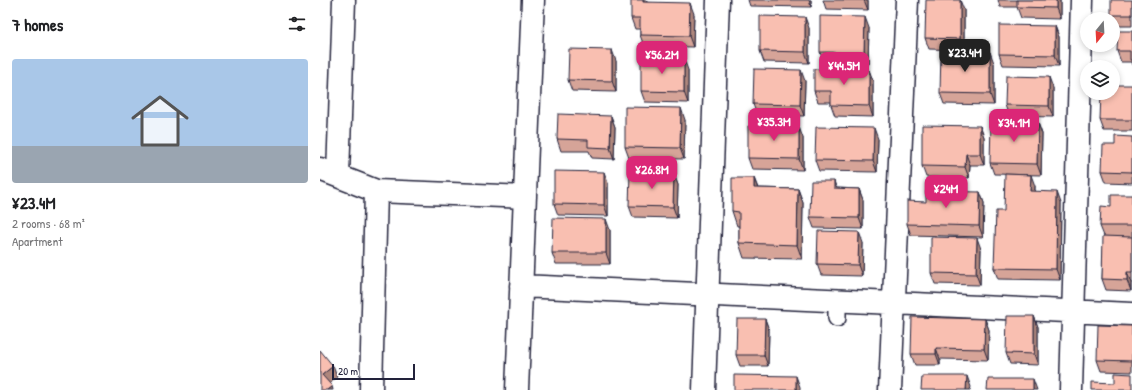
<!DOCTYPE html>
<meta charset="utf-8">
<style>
:root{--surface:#fff;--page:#f6f6f6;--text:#202124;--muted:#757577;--line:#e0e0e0;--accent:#db2777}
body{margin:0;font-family:"Patrick Hand",sans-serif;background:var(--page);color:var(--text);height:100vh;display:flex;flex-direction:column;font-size:15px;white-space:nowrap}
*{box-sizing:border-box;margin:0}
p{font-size:13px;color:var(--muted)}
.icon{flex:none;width:22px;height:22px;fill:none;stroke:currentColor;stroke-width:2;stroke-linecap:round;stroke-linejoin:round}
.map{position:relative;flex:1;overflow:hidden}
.drawer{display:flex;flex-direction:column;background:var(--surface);width:320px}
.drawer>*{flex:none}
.needle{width:26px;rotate:198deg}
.controls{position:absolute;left:760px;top:12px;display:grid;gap:8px}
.controls a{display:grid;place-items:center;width:40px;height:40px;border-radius:50%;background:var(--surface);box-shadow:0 2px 6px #0003;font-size:20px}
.scale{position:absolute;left:12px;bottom:10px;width:83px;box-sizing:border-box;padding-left:4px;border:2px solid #22223b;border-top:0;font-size:11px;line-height:14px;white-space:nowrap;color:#22223b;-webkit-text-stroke:3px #fff;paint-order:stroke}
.price{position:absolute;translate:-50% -34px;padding:0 9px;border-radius:8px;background:var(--accent);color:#fff;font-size:13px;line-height:26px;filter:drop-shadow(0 1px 2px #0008)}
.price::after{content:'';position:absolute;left:50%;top:24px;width:12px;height:9px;margin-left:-6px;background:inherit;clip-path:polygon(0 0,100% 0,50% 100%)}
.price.active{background:#222;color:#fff}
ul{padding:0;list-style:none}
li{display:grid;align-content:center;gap:8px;height:212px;padding:0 12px}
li+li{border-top:1px solid var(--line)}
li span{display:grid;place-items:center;height:124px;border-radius:4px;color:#555}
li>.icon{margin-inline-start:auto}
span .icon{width:72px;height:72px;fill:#fffc;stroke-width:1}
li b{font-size:17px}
h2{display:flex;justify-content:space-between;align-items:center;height:48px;padding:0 12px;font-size:17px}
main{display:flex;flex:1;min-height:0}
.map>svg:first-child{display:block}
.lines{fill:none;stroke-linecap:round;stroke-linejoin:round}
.lane-casing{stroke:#22223b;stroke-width:20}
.street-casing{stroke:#22223b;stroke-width:25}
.secondary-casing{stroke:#22223b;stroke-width:25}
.lane{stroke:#fff;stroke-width:17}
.street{stroke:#fff;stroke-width:22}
.secondary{stroke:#fff;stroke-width:22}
.wall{fill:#d6a498;stroke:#22223b}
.shaded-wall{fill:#ae867c;stroke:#22223b}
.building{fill:#f9bfb1;stroke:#22223b}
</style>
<main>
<section class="drawer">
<h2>7 homes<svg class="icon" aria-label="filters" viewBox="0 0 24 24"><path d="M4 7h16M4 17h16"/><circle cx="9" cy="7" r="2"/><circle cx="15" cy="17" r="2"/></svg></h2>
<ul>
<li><span style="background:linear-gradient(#a9c7e8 70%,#9aa5b1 0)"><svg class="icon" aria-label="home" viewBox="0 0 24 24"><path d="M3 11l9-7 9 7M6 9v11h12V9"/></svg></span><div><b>¥23.4M</b><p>2 rooms · 68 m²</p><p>Apartment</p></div></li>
</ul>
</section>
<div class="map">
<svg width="812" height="390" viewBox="0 0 812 390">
<rect width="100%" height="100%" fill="#fff"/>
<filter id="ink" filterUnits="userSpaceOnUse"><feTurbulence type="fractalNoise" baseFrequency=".025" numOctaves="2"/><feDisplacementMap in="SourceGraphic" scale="8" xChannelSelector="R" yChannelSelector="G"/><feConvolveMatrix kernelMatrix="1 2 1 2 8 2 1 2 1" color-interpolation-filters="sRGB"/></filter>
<g filter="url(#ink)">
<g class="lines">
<defs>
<path id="lane" d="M517,318V300"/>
<path id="street" d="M0,169L56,191L205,197
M18,175L24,0
M201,286L812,314
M51,390L56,191
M197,390L213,0
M570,390L587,0
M751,390L762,0"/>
<path id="secondary" d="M384,390L398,0"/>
</defs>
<use href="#lane" class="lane-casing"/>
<use href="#street" class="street-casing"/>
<use href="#secondary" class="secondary-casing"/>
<use href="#lane" class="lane"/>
<use href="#street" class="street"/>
<use href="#secondary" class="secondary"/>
</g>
<path class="wall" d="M326,0L327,2L374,14L373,47L324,46L320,35V29H315L311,18Z
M428,0H491V7L430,6Z
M503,0H548V10L506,9Z
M678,0H740V19L701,18L697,7H680Z
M812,0V26H795L791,15Z
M644,10V50L609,49L605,38Z
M735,26L739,37V66L683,65L679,54Z
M489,28V63L444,62L440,51Z
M549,28L548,64L504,63L500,52Z
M812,31V65L811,62H801L797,51Z
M296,61V92L252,91L248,80Z
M674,63V105L624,104L620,93Z
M368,70V103L325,102L321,91Z
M549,70L553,81V117L515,116L511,105V102H498L494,91Z
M485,81L484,116L437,115L433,104Z
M812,85V131H784L780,120Z
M733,88V117L689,116L685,105Z
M291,116L295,127L294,159L272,158L269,151H241L237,139Z
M365,120L364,159L309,158L305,147Z
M718,123L722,134L721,175L674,174L670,163Z
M660,126L664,137V165H650L649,178L606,177L602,166Z
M812,137V183L786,182L782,171L795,145Z
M483,138V170L432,169L428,158Z
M558,139L557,172L499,171L495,160Z
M354,174L358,185L357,218L313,217L309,206Z
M434,178L438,188L478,189L483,203L482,259L424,258L419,243V226H417L412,211Z
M288,183V216L238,215L234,204Z
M715,186V192L741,203L740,280L678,279L674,268L684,211Z
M517,188L539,189L543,200V229L494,228L490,217Z
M660,192L664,203L663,237L591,235L587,224L606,202Z
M812,195V283H811V291L786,290L782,279L784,236L780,226L791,207Z
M290,230V264H236L232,253Z
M543,243L542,276L501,275L497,264Z
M661,249L660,285L615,284L611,273Z
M714,316L718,327V365L690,364L686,353Z
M445,319L449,330L448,366H420L416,355Z
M665,319L669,330L668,360L620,359V365H595L591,354Z
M812,326V372L781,371L777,360Z"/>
<path class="shaded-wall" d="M323,0H326L327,3L323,2Z
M489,0H491V7Z
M544,0H548V10Z
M640,0L644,10V50L640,39Z
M736,0H740V19L736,8Z
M370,3L374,14L373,47L369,36Z
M485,17L489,28V63L485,52Z
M545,17L549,28L548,64L544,53Z
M735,26L739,37V66L735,55Z
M292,50L296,61V92L292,81Z
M670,52L674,63V105L670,94Z
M364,59L368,70V103L364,92Z
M481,70L485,81L484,116L480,105Z
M549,70L553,81V117L549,106Z
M729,77L733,88V117L729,106Z
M361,108L365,120L364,159L360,148Z
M291,116L295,127L294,159L290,148Z
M718,123L722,134L721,175L717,164Z
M660,126L664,137V165L660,154Z
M479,127L483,138V170L479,159Z
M554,128L558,139L557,172L553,161Z
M646,154L650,165L649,178L645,167Z
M284,172L288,183V216L284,205Z
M354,174L358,185L357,218L353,207Z
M711,175L715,186L714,202L710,191Z
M434,178L439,192L434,188Z
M514,181L518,192L514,188Z
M478,189L483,203L482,259L477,245Z
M539,189L543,200V229L539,218Z
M660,192L664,203L663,237L659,226Z
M737,192L741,203L740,280L736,269Z
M286,219L290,230V264L286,253Z
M539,232L543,243L542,276L538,265Z
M657,238L661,249L660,285L656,274Z
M807,272L811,283V291L807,280Z
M714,316L718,327V365L714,354Z
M445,319L449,330L448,366L444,355Z
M665,319L669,330L668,360L664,349Z
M616,348L620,359V365L616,354Z
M13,366L17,377L7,386L2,375Z
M476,376L480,387V390H476Z
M647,376L651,387L650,390H646Z
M713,379L717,390H713Z
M12,386L13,390H7Z"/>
<path class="building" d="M311,0H323V2L370,3L369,36L320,35V18H311Z
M606,0H640V39L605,38Z
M697,0H736V8L697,7Z
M791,0H812V15H791Z
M440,16L485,17V52L440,51Z
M500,16L545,17L544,53L500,52Z
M679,25L735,26V55L679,54Z
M798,31H812V60H810V51H797Z
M249,49L292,50V81L248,80Z
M621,51L670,52V94L620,93Z
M321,58L364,59V92L321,91Z
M434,69L481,70L480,105L433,104Z
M494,69L549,70V106L511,105V91H494Z
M686,76L729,77V106L685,105Z
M793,85H812V120H780L781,93H793Z
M305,107L361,108L360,148L305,147Z
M238,114L291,116L290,148L268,147V140L237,139Z
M671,122L718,123L717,164L670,163Z
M602,125L660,126V154H646L645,167L602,166Z
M428,126L479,127V159L428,158Z
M496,127L554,128L553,161L495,160Z
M795,136L812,137V172L782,171L783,145H795Z
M234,171L284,172V205L234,204Z
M310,173L354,174L353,207L309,206Z
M685,174L711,175L710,191L737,192L736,269L674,268L676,211H684Z
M412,178H434V188L478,189L477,245L419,243V212L412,211Z
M491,181H514V188L539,189V218L490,217Z
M606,191L660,192L659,226L587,224V201L606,202Z
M791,195H812V226H780L781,206L791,207Z
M233,218L286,219V253H232Z
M498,231L539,232L538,265L497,264Z
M783,236L812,237V272H807V280L782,279Z
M611,237L657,238L656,274L611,273Z
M687,316H714V354L686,353Z
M592,317L665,319L664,349L616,348V354H591Z
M417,319H445L444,355H416Z
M778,325L812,326V361L777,360Z
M0,350L13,366L2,375L12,386L7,390H0Z
M795,373L812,374V390H772V382L795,383Z
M414,375L476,376V390H414Z
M602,376H647L646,390H601Z
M668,379H713V390H667Z"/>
</g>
</svg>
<div class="controls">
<a><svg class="needle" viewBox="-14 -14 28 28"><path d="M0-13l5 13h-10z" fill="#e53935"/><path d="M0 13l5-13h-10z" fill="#757577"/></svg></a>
<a><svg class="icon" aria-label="layers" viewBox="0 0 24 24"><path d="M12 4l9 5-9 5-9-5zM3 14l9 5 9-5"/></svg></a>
</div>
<div class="scale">20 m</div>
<b class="price active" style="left:645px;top:73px">¥23.4M</b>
<b class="price" style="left:342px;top:75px">¥56.2M</b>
<b class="price" style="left:524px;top:86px">¥44.5M</b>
<b class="price" style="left:454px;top:142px">¥35.3M</b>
<b class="price" style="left:694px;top:143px">¥34.1M</b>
<b class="price" style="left:332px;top:190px">¥26.8M</b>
<b class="price" style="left:626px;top:209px">¥24M</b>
</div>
</main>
